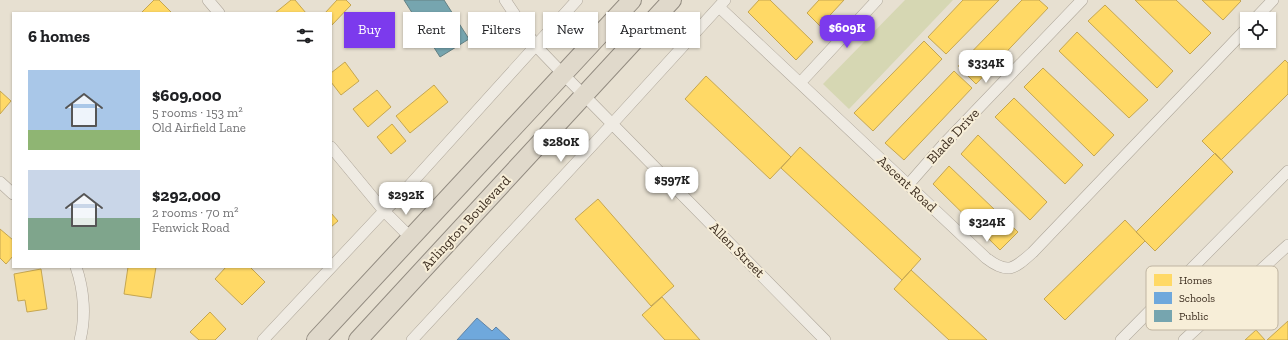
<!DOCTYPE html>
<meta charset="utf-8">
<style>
:root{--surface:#fff;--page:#f6f6f6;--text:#202124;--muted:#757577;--accent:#7c3aed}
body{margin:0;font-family:"Zilla Slab",serif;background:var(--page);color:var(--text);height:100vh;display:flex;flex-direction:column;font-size:15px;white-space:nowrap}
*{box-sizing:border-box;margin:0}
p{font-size:13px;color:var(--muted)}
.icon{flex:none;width:22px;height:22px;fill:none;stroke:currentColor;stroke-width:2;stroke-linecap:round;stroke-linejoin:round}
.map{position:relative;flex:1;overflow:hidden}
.side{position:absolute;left:12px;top:12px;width:320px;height:256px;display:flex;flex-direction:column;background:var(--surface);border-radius:0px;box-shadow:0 1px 3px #0004}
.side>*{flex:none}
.top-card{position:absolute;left:344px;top:12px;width:380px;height:36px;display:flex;gap:8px}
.tools{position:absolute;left:1240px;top:12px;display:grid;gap:8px}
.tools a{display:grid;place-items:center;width:36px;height:36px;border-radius:0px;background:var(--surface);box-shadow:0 1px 3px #0004;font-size:20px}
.price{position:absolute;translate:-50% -34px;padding:0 9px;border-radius:8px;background:#fff;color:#222;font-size:13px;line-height:26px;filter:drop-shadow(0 1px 2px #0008)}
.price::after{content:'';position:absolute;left:50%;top:24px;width:12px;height:9px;margin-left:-6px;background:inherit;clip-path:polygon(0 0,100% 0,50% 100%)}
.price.selected{background:var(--accent);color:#fff}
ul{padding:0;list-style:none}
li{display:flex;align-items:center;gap:12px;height:100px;padding:0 16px}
li span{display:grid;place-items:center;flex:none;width:112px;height:80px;border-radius:0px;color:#555}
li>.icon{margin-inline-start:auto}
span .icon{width:48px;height:48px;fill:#fffc;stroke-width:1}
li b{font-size:17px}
h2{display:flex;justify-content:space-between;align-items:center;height:48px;padding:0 16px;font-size:17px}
.pill{padding:0 14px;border-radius:0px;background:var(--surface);box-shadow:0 1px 3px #0004;font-size:14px;line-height:36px}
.pill.selected{background:var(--accent);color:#fff}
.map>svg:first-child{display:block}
.green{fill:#d6d7b3}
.homes{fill:#ffd966;stroke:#c5a651}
.schools{fill:#6fa8dc;stroke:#6083a4}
.public{fill:#76a5af;stroke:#658184}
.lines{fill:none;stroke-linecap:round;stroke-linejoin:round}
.minor-casing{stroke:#ada599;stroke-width:12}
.trunk-casing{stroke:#928b80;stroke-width:20}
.minor{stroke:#efebe3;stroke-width:11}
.trunk{stroke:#e0d9cb;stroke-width:18}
.labels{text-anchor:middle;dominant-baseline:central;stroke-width:4;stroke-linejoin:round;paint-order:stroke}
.street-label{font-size:14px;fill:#3d2e20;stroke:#f7eed8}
.key{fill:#f7eed8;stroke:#bfb4a1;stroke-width:1}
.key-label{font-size:11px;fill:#3d2e20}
</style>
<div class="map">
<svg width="1288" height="340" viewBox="0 0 1288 340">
<rect width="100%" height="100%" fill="#e7e0d1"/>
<path class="green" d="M905,0H953L849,109L823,84Z"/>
<path class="homes" d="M154,0H159L172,13H141Z
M291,0H295L306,13H275Z
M337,0H346L351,5L332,25L331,13H325Z
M759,0H770L813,42L796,60L748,12Z
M819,0H844L820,26L807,13Z
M963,0H999L946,54L928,37Z
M1022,0H1039L1048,8L976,84L958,66Z
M1135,0H1176L1211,33L1190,54Z
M1202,0H1240L1241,1L1223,20Z
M1105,5L1173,71L1157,88L1088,21Z
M1077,32L1148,100L1129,118L1059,51Z
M924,41L942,59L873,131L854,113Z
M1285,60L1288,63V94L1221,160L1202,141Z
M345,62L359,81L341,95L331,82V73Z
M1043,68L1114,135L1094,156L1024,87Z
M954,71L972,88L904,160L885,143Z
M706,76L791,157L770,179L685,99Z
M434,85L448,102L410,133L396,116Z
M377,90L391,107L368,127L353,109Z
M0,91L11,101L0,114Z
M1014,98L1083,165L1065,184L995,117Z
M392,124L406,141L391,154L377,137Z
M978,135L1047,202L1030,220L961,154Z
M800,147L921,259L902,280L781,168Z
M1215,153L1233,172L1155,251L1136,232Z
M949,166L1018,232L1000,250L933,184Z
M598,199L674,286L651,306L575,219Z
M331,213L338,221L331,227Z
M1125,220L1145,241L1065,320L1044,299Z
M0,229L13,240V256L6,264L0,258Z
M128,267H156L151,298L124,294Z
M226,267H250L265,282L242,305L215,279Z
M41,269L47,309L27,312L25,300L18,301L14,274Z
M911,270L987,340H949L894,289Z
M662,297L700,340H665L642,315Z
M210,312L226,329L215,340H199L190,332Z
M1288,321V340H1267Z
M1256,330L1265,340H1245Z"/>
<path class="schools" d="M477,318L492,331L496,327L510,340H457Z"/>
<path class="public" d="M404,0H444L469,39L440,57Z"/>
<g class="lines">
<defs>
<path id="minor" d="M208,0L219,13
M505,0L536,46L563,74L825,340
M719,7L986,258C1008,275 1014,269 1033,252L1247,28
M1255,19L1273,0
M800,83L877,0
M331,147L384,211L411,238
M0,182L13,194
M908,185L943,145L1082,0
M76,267C84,290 86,317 80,340
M263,340L384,211L398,198L577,0
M412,340L612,124L725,0
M1121,340L1288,171
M1184,340L1288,245"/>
<path id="trunk" d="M316,340L632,0
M358,340L672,0"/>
</defs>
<use href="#minor" class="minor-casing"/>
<use href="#trunk" class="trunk-casing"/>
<use href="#minor" class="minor"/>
<use href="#trunk" class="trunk"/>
</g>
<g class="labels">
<g class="street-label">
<text transform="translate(953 136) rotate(-47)">Blade Drive</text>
<text transform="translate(907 184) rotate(43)">Ascent Road</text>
<text transform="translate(466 223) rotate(-47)">Arlington Boulevard</text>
<text transform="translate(737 250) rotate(45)">Allen Street</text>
</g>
</g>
<rect x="1146" y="266" width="132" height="64" rx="6" class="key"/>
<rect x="1154" y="274" width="18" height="12" fill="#ffd966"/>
<rect x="1154" y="292" width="18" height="12" fill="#6fa8dc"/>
<rect x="1154" y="310" width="18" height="12" fill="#76a5af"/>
<g class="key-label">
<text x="1179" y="284">Homes</text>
<text x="1179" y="302">Schools</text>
<text x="1179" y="320">Public</text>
</g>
</svg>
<div class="tools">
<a><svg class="icon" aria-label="locate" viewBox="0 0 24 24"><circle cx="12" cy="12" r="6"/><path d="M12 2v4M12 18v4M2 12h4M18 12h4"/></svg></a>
</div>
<b class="price selected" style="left:847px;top:49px">$609K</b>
<b class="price" style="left:986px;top:84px">$334K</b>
<b class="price" style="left:561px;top:163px">$280K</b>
<b class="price" style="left:672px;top:201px">$597K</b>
<b class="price" style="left:406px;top:216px">$292K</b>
<b class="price" style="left:987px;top:243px">$324K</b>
<div class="top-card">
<a class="pill selected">Buy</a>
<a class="pill">Rent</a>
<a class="pill">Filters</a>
<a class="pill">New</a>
<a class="pill">Apartment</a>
</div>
<section class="side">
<h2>6 homes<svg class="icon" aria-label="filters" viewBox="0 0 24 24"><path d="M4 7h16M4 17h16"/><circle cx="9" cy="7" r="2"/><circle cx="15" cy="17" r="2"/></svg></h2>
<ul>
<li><span style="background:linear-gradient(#a9c7e8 75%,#8fb573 0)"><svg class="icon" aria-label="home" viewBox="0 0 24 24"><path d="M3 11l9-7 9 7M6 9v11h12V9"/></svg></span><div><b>$609,000</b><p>5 rooms · 153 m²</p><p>Old Airfield Lane</p></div></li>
<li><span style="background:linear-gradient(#c9d6e8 60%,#7fa58c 0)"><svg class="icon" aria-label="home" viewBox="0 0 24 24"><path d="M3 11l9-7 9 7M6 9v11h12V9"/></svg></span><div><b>$292,000</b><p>2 rooms · 70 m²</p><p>Fenwick Road</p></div></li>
</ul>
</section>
</div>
